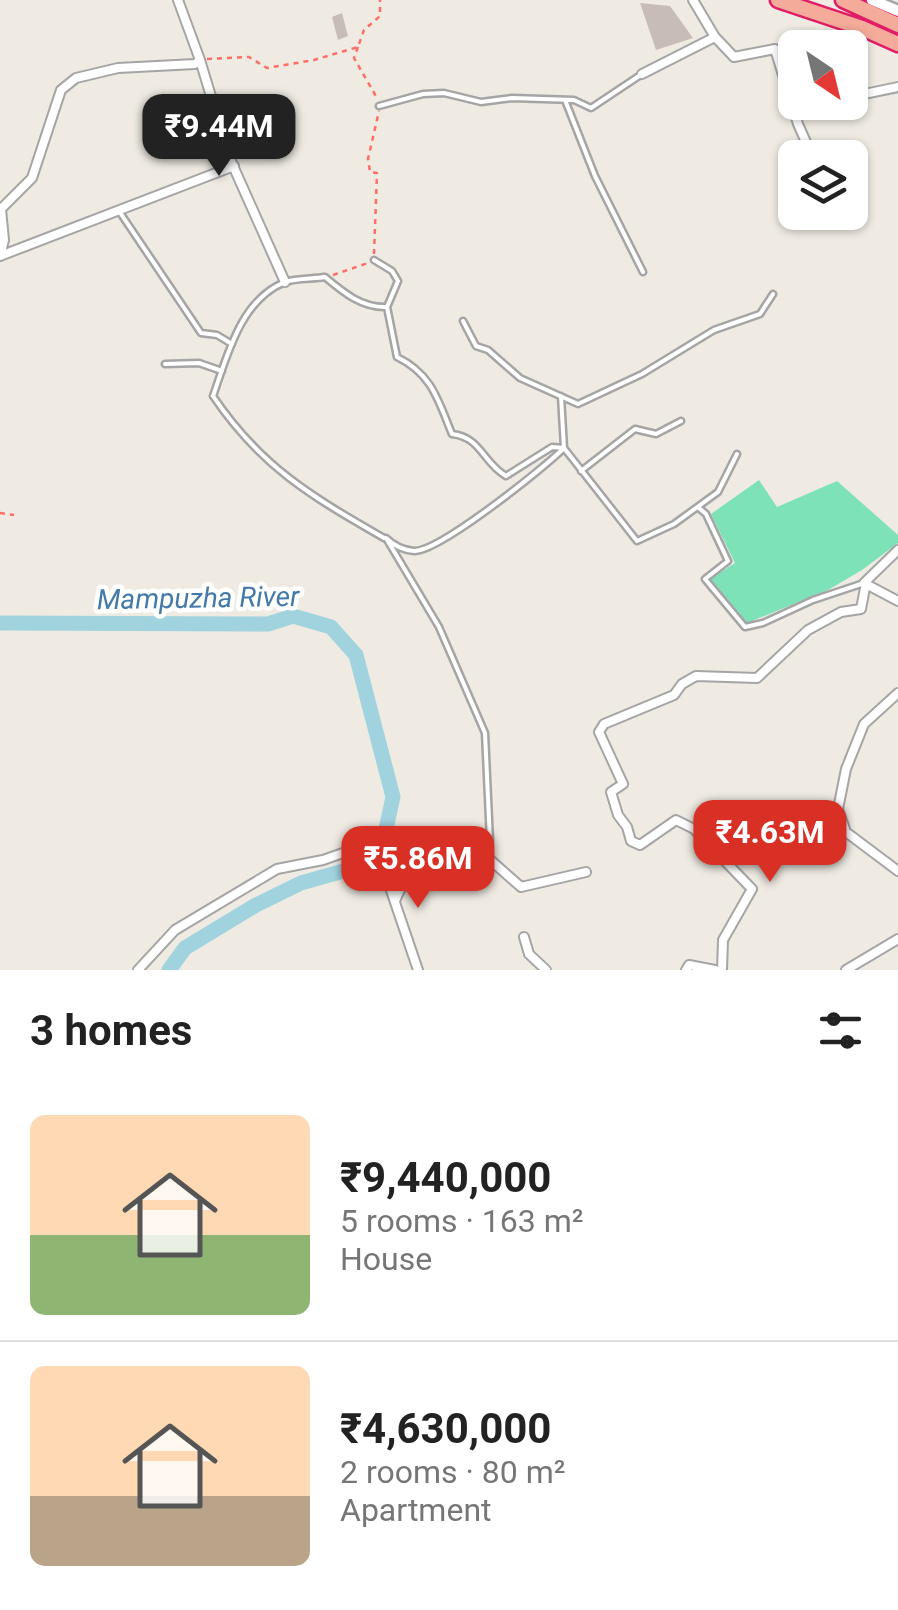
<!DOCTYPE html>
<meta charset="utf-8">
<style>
:root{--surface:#fff;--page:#f6f6f6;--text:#222;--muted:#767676;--line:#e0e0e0;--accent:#d93025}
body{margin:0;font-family:Roboto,sans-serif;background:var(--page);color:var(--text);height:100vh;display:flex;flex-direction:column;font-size:38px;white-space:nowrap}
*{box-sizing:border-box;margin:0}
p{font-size:32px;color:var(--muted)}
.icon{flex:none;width:55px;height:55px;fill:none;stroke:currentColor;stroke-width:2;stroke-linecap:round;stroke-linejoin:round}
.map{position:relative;height:970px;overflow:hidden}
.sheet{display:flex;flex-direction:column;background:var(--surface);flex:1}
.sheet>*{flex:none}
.needle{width:65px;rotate:145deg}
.controls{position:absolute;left:778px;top:30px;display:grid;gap:20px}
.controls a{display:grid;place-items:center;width:90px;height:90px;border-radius:15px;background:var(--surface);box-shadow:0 2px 8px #0004;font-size:50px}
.price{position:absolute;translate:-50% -85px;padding:0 22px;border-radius:20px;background:var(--accent);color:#fff;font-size:32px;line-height:65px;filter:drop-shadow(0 2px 5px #0008)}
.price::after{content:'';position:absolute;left:50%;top:60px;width:30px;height:22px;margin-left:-15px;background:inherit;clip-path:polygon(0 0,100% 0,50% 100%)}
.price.active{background:#222;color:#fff}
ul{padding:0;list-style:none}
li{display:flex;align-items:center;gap:30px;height:250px;padding:0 30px}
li+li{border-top:2px solid var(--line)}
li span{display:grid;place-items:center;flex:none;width:280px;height:200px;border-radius:15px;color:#555}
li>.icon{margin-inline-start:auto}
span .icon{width:120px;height:120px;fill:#fffc;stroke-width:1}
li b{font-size:42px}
h2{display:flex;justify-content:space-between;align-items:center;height:120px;padding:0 30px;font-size:42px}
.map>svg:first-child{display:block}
.pitch{fill:#7de2b7}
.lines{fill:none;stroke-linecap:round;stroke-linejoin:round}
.river{stroke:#a1d3df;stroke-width:15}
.building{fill:#c7bdb6}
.service-casing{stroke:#a5a5a5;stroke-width:9}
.minor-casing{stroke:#a5a5a5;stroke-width:12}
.tertiary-casing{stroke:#a5a5a5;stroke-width:15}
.trunk-casing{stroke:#e01d67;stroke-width:19}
.path{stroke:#ff6e64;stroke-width:2.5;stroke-dasharray:5 5;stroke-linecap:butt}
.service{stroke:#fff;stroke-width:4}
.minor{stroke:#fff;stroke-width:8}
.tertiary{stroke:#fff;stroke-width:10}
.trunk{stroke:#f4ab9a;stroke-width:14}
.labels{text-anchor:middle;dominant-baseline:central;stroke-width:9;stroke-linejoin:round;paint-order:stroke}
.water-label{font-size:28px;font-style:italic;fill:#437aa9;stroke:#fff}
</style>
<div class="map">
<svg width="898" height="970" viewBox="0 0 898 970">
<rect width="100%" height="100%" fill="#efebe3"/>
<path class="pitch" d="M759,480L777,507L837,481L898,535V543L862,570L828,590L747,623L710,579L735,563L711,514Z"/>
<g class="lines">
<path class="river" d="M0,623L268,624L293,616L331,627L356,655L393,797L384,838L361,866L301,883L256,905L185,948L169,970"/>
</g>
<path class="building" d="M640,3L670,6L693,38L656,50Z
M342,13L348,36L338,40L332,17Z"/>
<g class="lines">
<defs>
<path id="service" d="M565,100L595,176L643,272
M379,106L423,94L444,93L481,102L512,98L574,100L591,108L642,74
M119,211L201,333L217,335L232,344
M374,260L392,271L398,281L387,307L397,357C432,374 438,400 452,434C481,437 483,463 506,476L552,447L564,448
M463,321L476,346L488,350L520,378L578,404L642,374L714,330L760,314L773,294
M165,364L199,363L222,371
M561,396L564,448L637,541L674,524L718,492L737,454
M581,471L635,429L656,434L681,421
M699,508L706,514L728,561L705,579L745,627L763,623L813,600L864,583
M384,538C311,496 261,467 213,396C227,357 240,300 285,282C296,278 313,279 325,277C344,293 362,308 387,307
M481,849L490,841L485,733L439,627L386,538C393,545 404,550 414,551C439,552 544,468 564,448"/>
<path id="minor" d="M693,0L715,37
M200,60L230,159L285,282
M642,74L715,37L734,57L775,49L798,124L813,158
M850,97L898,87
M792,104L830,102
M0,256L4,240L1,209L32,178L61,90L76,78L118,68L195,64L200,60L178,0
M0,256L234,166
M898,550L864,583L898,601
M898,693L864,724L846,769L838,809L846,832L898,871
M395,901C421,838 440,878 479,850L521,887L586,872
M524,937L529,954L546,970
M138,970L175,930L277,869L323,860L363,846L383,867L418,970
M686,970L689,965L715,970
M722,970L723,940L752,889L694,829L676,820L640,845L631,841L627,827L618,815L611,792L623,784L599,732L604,724L674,695L682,684L696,676L757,678L808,630L841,612L861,609L865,588
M846,970L898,939"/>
<path id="tertiary" d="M872,0L898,11"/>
<path id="trunk" d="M778,0L862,28L898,44
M843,0L898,25"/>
</defs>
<use href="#service" class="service-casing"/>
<use href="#minor" class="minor-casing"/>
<use href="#tertiary" class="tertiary-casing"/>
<use href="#trunk" class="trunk-casing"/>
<path class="path" d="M358,47L354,58L377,98
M207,59L249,57L267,68L314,60L358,47L364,30L380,16V0
M374,254L377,173L370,172L368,159L379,111
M333,275L368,263
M0,513L14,515"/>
<use href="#service" class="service"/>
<use href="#minor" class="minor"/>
<use href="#tertiary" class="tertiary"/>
<use href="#trunk" class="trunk"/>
</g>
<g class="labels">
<g class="water-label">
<text transform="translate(198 598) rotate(-1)">Mampuzha River</text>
</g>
</g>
</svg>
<div class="controls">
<a><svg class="needle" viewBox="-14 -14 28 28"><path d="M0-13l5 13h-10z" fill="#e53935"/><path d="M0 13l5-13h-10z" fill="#767676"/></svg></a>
<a><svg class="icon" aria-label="layers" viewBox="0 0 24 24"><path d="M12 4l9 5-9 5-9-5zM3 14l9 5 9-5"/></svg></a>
</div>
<b class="price active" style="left:219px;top:179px">₹9.44M</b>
<b class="price" style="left:770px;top:885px">₹4.63M</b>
<b class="price" style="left:418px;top:911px">₹5.86M</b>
</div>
<section class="sheet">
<h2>3 homes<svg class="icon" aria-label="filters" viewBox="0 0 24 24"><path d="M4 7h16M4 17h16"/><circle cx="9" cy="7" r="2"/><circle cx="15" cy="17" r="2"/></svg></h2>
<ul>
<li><span style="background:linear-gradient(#ffd9b3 60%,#8fb573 0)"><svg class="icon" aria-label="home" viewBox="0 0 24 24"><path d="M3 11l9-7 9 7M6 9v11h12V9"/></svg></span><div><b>₹9,440,000</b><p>5 rooms · 163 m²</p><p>House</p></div></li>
<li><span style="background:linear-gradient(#ffd9b3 65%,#b9a48a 0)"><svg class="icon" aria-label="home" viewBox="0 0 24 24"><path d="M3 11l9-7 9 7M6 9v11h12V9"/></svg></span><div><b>₹4,630,000</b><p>2 rooms · 80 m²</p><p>Apartment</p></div></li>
</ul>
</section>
